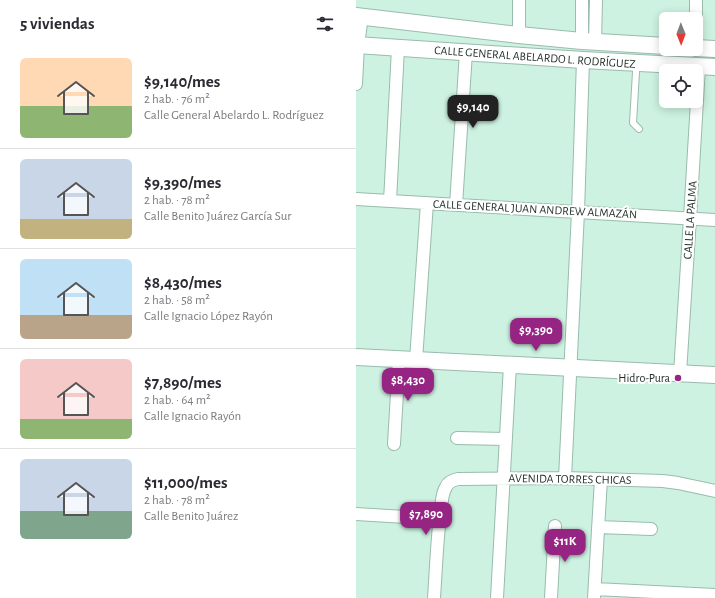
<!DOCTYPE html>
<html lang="es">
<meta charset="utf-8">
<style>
:root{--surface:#fff;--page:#f2f2f3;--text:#2b2b33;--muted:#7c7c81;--line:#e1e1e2;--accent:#952483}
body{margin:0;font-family:"Alegreya Sans",sans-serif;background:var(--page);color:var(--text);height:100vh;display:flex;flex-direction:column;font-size:15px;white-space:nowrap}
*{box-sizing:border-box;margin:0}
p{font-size:13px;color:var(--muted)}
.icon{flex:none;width:22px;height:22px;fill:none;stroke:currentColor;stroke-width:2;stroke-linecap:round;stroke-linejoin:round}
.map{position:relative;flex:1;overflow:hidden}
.details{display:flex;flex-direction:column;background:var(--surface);width:356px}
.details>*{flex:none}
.needle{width:26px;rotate:179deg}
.tools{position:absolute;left:303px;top:12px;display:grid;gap:8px}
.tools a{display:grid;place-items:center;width:44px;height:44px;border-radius:6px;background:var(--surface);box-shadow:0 2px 10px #0003;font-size:20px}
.price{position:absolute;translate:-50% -34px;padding:0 9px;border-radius:8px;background:var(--accent);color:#fff;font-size:13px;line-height:26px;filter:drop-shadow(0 1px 2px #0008)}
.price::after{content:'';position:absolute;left:50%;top:24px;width:12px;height:9px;margin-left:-6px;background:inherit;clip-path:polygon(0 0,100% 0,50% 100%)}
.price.on{background:#222;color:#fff}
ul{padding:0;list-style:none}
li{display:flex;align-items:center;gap:12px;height:100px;padding:0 20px}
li+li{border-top:1px solid var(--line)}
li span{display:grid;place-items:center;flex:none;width:112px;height:80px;border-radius:6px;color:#555}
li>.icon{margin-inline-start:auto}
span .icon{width:48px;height:48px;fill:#fffc;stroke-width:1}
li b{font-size:17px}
h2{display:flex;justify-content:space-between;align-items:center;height:48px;padding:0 20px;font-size:17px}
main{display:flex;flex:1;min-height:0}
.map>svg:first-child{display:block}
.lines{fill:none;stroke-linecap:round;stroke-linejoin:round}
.lane-casing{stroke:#99bcac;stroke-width:8}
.street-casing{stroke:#99bcac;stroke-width:14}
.secondary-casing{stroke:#99bcac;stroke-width:18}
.lane{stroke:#fff;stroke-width:6}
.street{stroke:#fff;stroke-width:12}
.secondary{stroke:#fff;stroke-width:16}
.poi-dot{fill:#952483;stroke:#fff;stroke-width:1.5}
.labels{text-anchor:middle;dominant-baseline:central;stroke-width:4;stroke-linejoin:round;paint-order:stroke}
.street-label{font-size:12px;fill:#1f2d27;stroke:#fff}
.poi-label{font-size:12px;fill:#1f2d27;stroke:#fff;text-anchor:end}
</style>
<main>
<section class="details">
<h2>5 viviendas<svg class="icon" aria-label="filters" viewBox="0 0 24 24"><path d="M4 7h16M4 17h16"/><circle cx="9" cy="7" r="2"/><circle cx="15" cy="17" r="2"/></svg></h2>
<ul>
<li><span style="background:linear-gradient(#ffd9b3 60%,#8fb573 0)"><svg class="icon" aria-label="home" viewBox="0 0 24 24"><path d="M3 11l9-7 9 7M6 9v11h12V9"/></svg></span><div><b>$9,140/mes</b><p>2 hab. · 76 m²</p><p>Calle General Abelardo L. Rodríguez</p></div></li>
<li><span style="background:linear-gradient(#c9d6e8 75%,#c2b280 0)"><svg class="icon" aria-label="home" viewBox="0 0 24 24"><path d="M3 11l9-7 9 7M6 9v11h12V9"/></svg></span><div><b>$9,390/mes</b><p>2 hab. · 78 m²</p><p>Calle Benito Juárez García Sur</p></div></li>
<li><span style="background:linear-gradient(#bfe0f5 70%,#b9a48a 0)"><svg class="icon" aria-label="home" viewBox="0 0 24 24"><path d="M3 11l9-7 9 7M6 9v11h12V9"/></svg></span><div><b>$8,430/mes</b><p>2 hab. · 58 m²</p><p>Calle Ignacio López Rayón</p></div></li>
<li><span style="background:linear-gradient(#f6c9c9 75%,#8fb573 0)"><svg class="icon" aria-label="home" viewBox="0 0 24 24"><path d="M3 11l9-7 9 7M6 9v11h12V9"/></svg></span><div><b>$7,890/mes</b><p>2 hab. · 64 m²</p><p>Calle Ignacio Rayón</p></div></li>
<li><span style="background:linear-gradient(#c9d6e8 65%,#7fa58c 0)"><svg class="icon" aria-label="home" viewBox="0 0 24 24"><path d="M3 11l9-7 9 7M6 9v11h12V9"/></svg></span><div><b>$11,000/mes</b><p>2 hab. · 78 m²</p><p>Calle Benito Juárez</p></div></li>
</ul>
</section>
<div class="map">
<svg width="359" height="598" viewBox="0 0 359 598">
<rect width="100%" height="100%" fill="#cdf2e1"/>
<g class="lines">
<defs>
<path id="lane" d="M279,64L280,72L277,123L283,129"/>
<path id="street" d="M226,0V41
M163,35V0
M239,42L240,0
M340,48V0
M0,84L2,45L6,16
M0,199L359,220
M34,201L42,48
M100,205L110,52
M60,360L71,203
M324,373L334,218L343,67
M101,438L150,439
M38,444L43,359
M209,478L222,212L227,60
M0,514L83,519
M242,527L295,529
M239,589L359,595
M78,598C80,568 81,538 85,508C86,501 86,493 90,487C92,482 97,480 102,479L209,478L307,481L322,483L359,491
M141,598L154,365
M195,598L199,526
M238,598L245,479"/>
<path id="secondary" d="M0,16L163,35L226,41L310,46
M0,45L227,60L359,67
M340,48L359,49
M0,357L359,375"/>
</defs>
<use href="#lane" class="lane-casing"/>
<use href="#street" class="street-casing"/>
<use href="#secondary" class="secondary-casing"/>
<use href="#lane" class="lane"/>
<use href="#street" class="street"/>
<use href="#secondary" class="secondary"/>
</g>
<circle class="poi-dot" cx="322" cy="378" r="4"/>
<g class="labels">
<g class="street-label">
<text transform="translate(179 57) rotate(4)">CALLE GENERAL ABELARDO L. RODRÍGUEZ</text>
<text transform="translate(179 209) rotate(3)">CALLE GENERAL JUAN ANDREW ALMAZÁN</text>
<text transform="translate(334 220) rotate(-86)">CALLE LA PALMA</text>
<text transform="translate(214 479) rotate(1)">AVENIDA TORRES CHICAS</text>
</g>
<g class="poi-label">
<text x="314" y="378">Hidro-Pura</text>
</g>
</g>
</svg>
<div class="tools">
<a><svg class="needle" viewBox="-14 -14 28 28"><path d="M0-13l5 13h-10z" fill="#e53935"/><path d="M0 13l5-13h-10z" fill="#7c7c81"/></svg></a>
<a><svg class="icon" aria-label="locate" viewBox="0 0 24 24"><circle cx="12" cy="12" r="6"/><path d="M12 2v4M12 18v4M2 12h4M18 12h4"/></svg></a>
</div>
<b class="price on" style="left:117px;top:129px">$9,140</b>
<b class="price" style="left:180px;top:352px">$9,390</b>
<b class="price" style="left:52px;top:402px">$8,430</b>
<b class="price" style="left:70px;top:536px">$7,890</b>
<b class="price" style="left:209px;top:563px">$11K</b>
</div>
</main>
